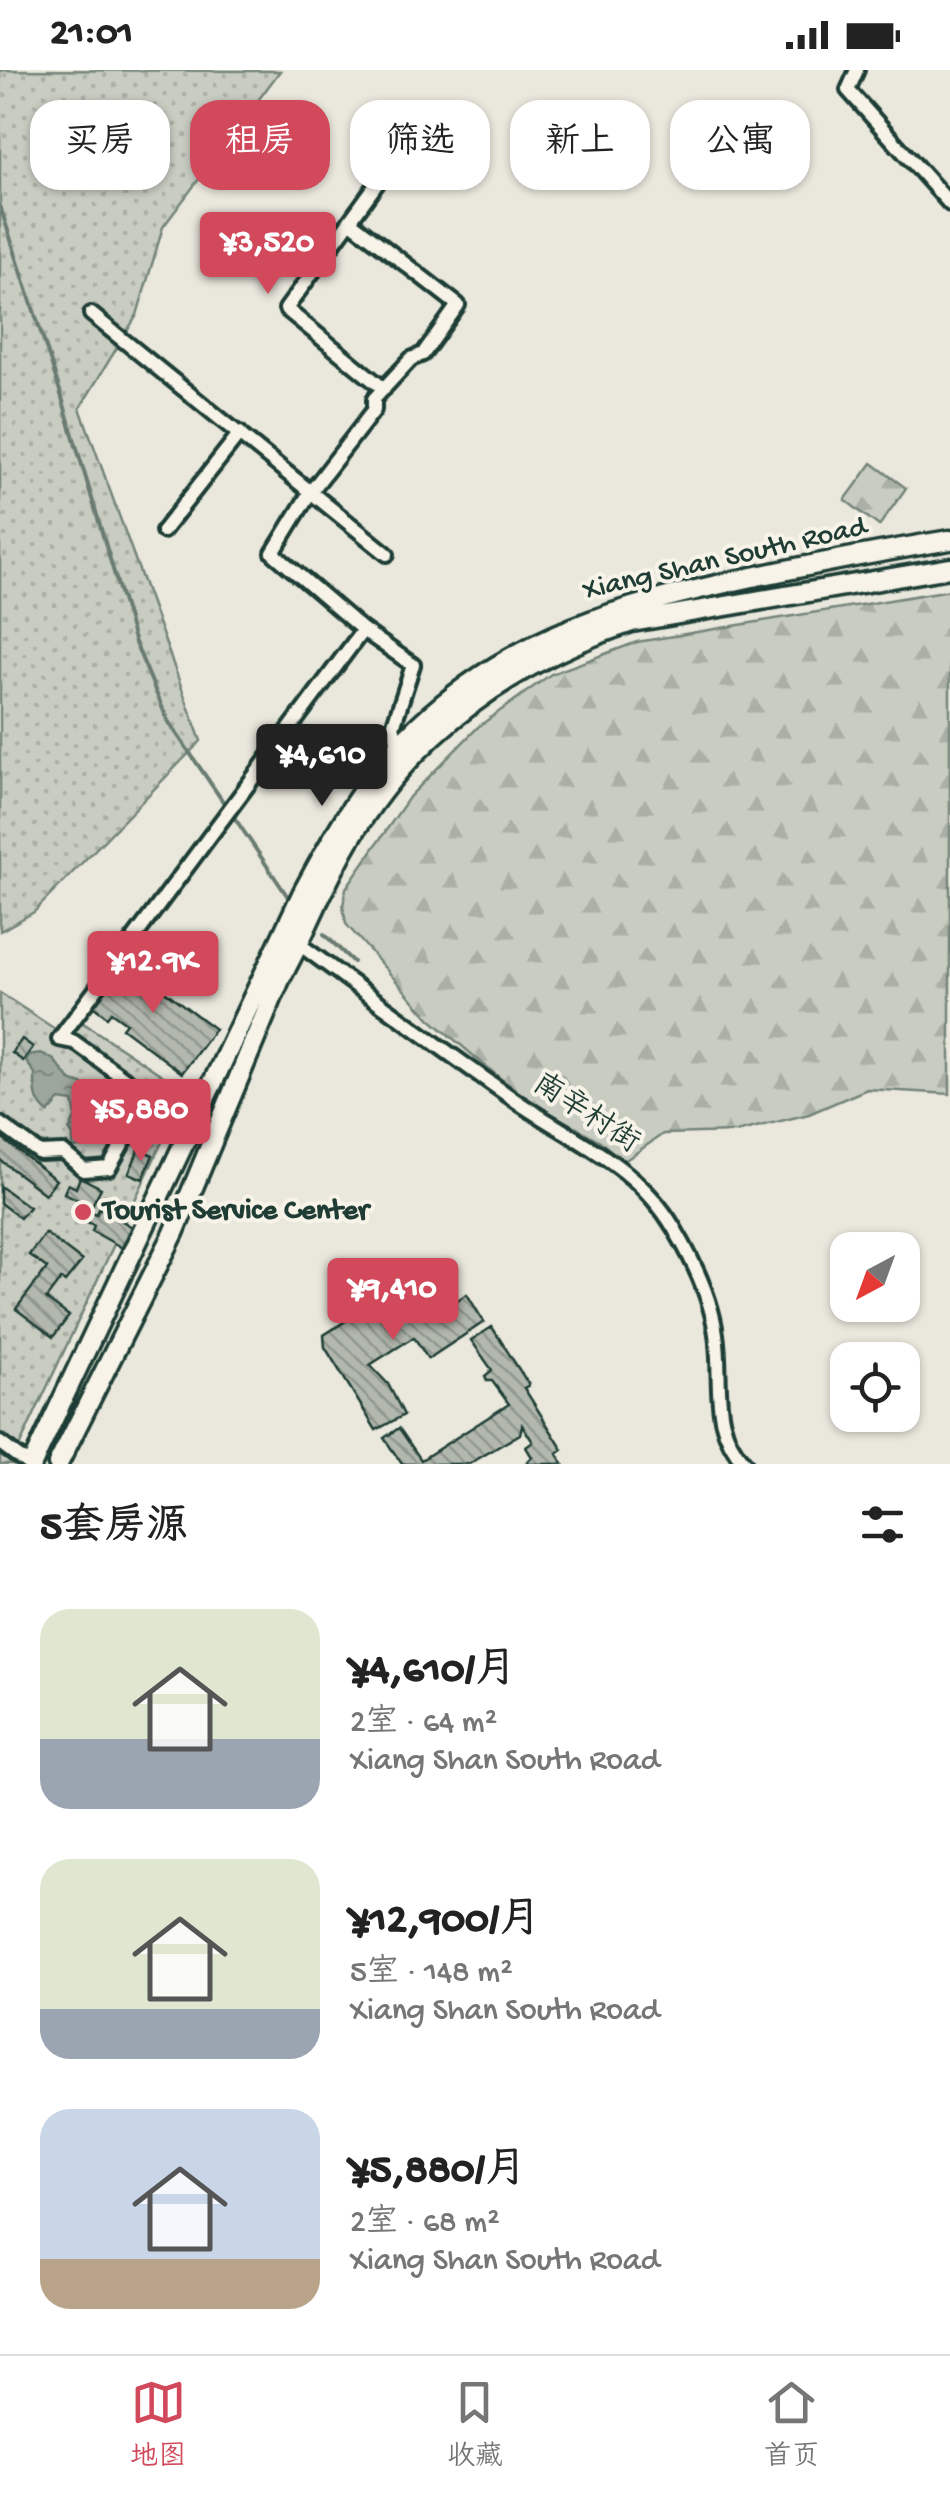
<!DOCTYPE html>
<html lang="zh">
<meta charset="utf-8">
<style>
:root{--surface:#fff;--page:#f6f6f6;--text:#222;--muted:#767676;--line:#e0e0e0;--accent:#d1495b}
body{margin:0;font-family:"Gochi Hand","LXGW WenKai TC",sans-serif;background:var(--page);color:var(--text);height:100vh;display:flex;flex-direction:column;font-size:38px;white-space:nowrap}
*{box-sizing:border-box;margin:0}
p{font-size:32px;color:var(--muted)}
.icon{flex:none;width:55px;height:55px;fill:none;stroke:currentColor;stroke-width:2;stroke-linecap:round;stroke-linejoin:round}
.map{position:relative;height:1394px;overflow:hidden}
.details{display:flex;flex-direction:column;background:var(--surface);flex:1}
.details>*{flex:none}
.top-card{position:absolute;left:30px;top:30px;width:890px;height:90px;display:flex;gap:20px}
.needle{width:65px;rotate:221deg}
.controls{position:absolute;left:830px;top:1162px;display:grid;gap:20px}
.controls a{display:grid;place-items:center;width:90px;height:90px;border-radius:20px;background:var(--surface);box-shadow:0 2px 8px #0004;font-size:50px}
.price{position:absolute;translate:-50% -85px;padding:0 22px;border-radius:10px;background:var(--accent);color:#fff;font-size:32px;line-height:65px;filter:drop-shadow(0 2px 5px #0008)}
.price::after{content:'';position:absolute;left:50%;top:60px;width:30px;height:22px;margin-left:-15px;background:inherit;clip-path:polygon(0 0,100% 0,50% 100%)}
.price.on{background:#222;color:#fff}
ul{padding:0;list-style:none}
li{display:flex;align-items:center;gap:30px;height:250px;padding:0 40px}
li span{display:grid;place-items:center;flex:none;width:280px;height:200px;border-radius:30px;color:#555}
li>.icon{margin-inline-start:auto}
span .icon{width:120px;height:120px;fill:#fffc;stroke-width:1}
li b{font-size:42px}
h2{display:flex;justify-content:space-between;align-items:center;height:120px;padding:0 40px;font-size:42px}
.pill{padding:0 35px;border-radius:30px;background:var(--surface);box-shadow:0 2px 8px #0004;font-size:35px;line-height:90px}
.pill.on{background:var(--accent);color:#fff}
.status{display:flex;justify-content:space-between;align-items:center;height:70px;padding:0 50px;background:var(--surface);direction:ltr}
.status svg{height:28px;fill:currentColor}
.tab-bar{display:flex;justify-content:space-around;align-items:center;height:140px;border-top:2px solid var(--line);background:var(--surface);font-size:28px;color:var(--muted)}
.tab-bar a{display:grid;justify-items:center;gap:5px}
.tab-bar .on{color:var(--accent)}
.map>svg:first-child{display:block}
.forest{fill:url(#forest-firs);stroke:#74847a;stroke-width:2.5}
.garden{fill:url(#garden-dots);stroke:#74847a;stroke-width:2.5}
.water{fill:url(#water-ripples);stroke:#6a7c72;stroke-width:2.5}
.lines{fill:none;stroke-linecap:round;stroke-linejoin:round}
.stream{stroke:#6a7c72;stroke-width:4}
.building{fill:url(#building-back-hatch);stroke:#1f3d34;stroke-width:2.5}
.street-casing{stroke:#1f3d34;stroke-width:20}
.secondary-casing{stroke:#1f3d34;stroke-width:25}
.street{stroke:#f7f3e8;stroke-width:12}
.secondary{stroke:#f7f3e8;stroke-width:18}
.poi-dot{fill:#d1495b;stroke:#f7f3e8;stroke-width:4}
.labels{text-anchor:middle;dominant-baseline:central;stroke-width:8;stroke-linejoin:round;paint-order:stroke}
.street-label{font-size:30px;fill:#1f3d34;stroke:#f7f3e8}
.poi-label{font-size:30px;font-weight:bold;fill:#1f3d34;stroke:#f7f3e8;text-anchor:start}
</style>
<div class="status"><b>21:01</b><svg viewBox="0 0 49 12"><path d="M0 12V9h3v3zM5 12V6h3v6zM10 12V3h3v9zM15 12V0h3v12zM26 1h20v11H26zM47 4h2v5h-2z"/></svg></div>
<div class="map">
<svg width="950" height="1394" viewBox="0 0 950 1394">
<defs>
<pattern id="forest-firs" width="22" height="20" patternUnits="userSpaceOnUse" patternTransform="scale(2.5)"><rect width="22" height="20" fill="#c8ccc1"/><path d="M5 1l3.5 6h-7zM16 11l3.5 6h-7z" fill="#abb0a6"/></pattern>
<pattern id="garden-dots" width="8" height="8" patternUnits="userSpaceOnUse" patternTransform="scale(2.5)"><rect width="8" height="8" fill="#c8ccc1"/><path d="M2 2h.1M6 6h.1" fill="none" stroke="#abb0a6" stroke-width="1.8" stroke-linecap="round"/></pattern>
<pattern id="water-ripples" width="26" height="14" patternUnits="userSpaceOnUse" patternTransform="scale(2.5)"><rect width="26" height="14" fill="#9ca69c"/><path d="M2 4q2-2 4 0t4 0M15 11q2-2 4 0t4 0" fill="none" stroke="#7f8880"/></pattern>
<pattern id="building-back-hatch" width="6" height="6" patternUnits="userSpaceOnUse" patternTransform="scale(2.5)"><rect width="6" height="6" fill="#b2b8ae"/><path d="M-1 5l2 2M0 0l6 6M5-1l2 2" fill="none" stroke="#90978e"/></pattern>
</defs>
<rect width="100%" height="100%" fill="#eae8dd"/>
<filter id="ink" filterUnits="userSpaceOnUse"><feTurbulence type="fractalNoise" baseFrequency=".01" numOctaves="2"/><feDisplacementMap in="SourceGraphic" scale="20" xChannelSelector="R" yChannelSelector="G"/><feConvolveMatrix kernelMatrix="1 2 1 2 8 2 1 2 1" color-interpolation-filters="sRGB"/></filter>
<g filter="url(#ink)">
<path class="forest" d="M872,393L906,418L879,456L845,430Z
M950,520V1024L867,1019L809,1044L736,1062L663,1064L623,1092L600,1071L521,1026L430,949L346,854L343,836L346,818L410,726L478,657L551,604L637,572Z"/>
<path class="garden" d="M0,0L280,1L163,157L137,245L80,338L201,671L34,842L0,861Z
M0,923L55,959L68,943L186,1021L11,1394H0Z"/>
<path class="water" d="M41,983L54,990L70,1010L93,1018L100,1031L113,1039C109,1058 93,1078 73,1078V1066L69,1060L76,1046L73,1032L60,1030L48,1043C34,1033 35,1018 35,1004L26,991L29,985Z"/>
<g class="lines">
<path class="stream" d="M0,136L60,321L134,570L168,651L226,736
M232,744L288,827
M324,864L353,892"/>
</g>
<path class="building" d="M122,889L215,959L182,1003L122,958L126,953L111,942L107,947L89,933Z
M22,969L33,977L23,991L12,983Z
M3,1069L56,1110L45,1124L0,1090V1073Z
M139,1079L153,1085L143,1109L129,1103Z
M80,1107L101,1118L91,1137L86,1140L97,1144L99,1138L136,1159L126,1180L92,1161L94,1155L74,1146L79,1130L64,1123L68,1114L76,1118Z
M0,1116L29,1137L20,1148L0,1133Z
M45,1163L82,1191L65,1212L61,1209L46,1229L69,1246L53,1267L16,1239L47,1198L29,1185Z
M409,1210L432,1246L467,1224L484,1252L428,1289L414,1267L370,1295L388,1314L404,1345L376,1360L325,1277L324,1265Z
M492,1257L529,1315L524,1318L563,1380L557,1384L563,1394H526L532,1387L526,1377L533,1372L522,1355L520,1364L469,1394H402L384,1368L399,1358L421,1390L509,1334L492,1311H487L485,1306L492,1300L471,1270Z"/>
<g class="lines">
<defs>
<path id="street" d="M857,0L848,20L950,134
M378,112L286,239L384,319
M351,152L458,235L423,284L411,289L374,329V340L309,424L273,483L363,560L413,595L393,657L399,677
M91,244L387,484
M163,461L240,363
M299,874C373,928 447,983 522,1035C579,1073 638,1097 674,1158C693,1190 711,1227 716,1264C723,1312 709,1355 745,1394
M0,1054L40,1083L63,1082L84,1100L109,1098L142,1040L136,1017L74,972L59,969L363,560
M0,1373L28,1394"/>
<path id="secondary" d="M32,1394L302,824C334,764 368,703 418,656C516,564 621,536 748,508C815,494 882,481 950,470
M58,1394L174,1163L281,907C306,863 323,815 349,771C412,662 514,591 632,552L950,498"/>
</defs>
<use href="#street" class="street-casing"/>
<use href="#secondary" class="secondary-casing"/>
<use href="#street" class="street"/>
<use href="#secondary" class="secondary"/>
</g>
</g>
<circle class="poi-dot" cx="83" cy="1142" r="10"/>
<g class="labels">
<g class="street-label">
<text transform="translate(725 490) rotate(-13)">Xiang Shan South Road</text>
<text transform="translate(585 1045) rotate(33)">南辛村街</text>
</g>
<g class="poi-label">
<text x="103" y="1142">Tourist Service Center</text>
</g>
</g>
</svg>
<div class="controls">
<a><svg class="needle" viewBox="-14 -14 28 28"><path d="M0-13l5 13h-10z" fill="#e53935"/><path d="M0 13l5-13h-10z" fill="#767676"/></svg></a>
<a><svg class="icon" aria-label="locate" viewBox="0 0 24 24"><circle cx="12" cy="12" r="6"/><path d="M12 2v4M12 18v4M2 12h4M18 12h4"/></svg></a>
</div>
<b class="price" style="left:268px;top:227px">¥3,520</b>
<b class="price on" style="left:322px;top:739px">¥4,610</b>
<b class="price" style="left:153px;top:946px">¥12.9K</b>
<b class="price" style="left:141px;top:1094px">¥5,880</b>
<b class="price" style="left:393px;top:1273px">¥9,410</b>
<div class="top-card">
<a class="pill">买房</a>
<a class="pill on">租房</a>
<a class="pill">筛选</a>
<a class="pill">新上</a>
<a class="pill">公寓</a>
</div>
</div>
<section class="details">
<h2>5套房源<svg class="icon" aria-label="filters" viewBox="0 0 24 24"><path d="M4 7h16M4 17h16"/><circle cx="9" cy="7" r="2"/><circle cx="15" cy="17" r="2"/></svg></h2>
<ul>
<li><span style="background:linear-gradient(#dfe7d0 65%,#9aa5b1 0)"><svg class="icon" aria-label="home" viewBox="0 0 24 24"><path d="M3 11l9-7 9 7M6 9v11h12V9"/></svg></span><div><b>¥4,610/月</b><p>2室 · 64 m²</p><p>Xiang Shan South Road</p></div></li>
<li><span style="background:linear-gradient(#dfe7d0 75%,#9aa5b1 0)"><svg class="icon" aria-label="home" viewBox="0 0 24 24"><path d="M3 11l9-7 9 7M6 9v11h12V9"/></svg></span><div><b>¥12,900/月</b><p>5室 · 148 m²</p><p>Xiang Shan South Road</p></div></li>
<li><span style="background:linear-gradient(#c9d6e8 75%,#b9a48a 0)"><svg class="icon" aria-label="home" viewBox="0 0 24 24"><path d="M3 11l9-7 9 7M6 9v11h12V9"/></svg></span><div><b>¥5,880/月</b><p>2室 · 68 m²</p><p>Xiang Shan South Road</p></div></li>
</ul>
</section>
<nav class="tab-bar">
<a class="on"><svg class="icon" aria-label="map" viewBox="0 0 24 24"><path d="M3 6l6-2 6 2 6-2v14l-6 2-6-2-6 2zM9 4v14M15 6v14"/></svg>地图</a>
<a><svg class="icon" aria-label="saved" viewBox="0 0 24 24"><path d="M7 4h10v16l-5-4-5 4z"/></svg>收藏</a>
<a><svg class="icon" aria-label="home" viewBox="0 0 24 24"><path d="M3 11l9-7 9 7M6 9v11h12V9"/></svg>首页</a>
</nav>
